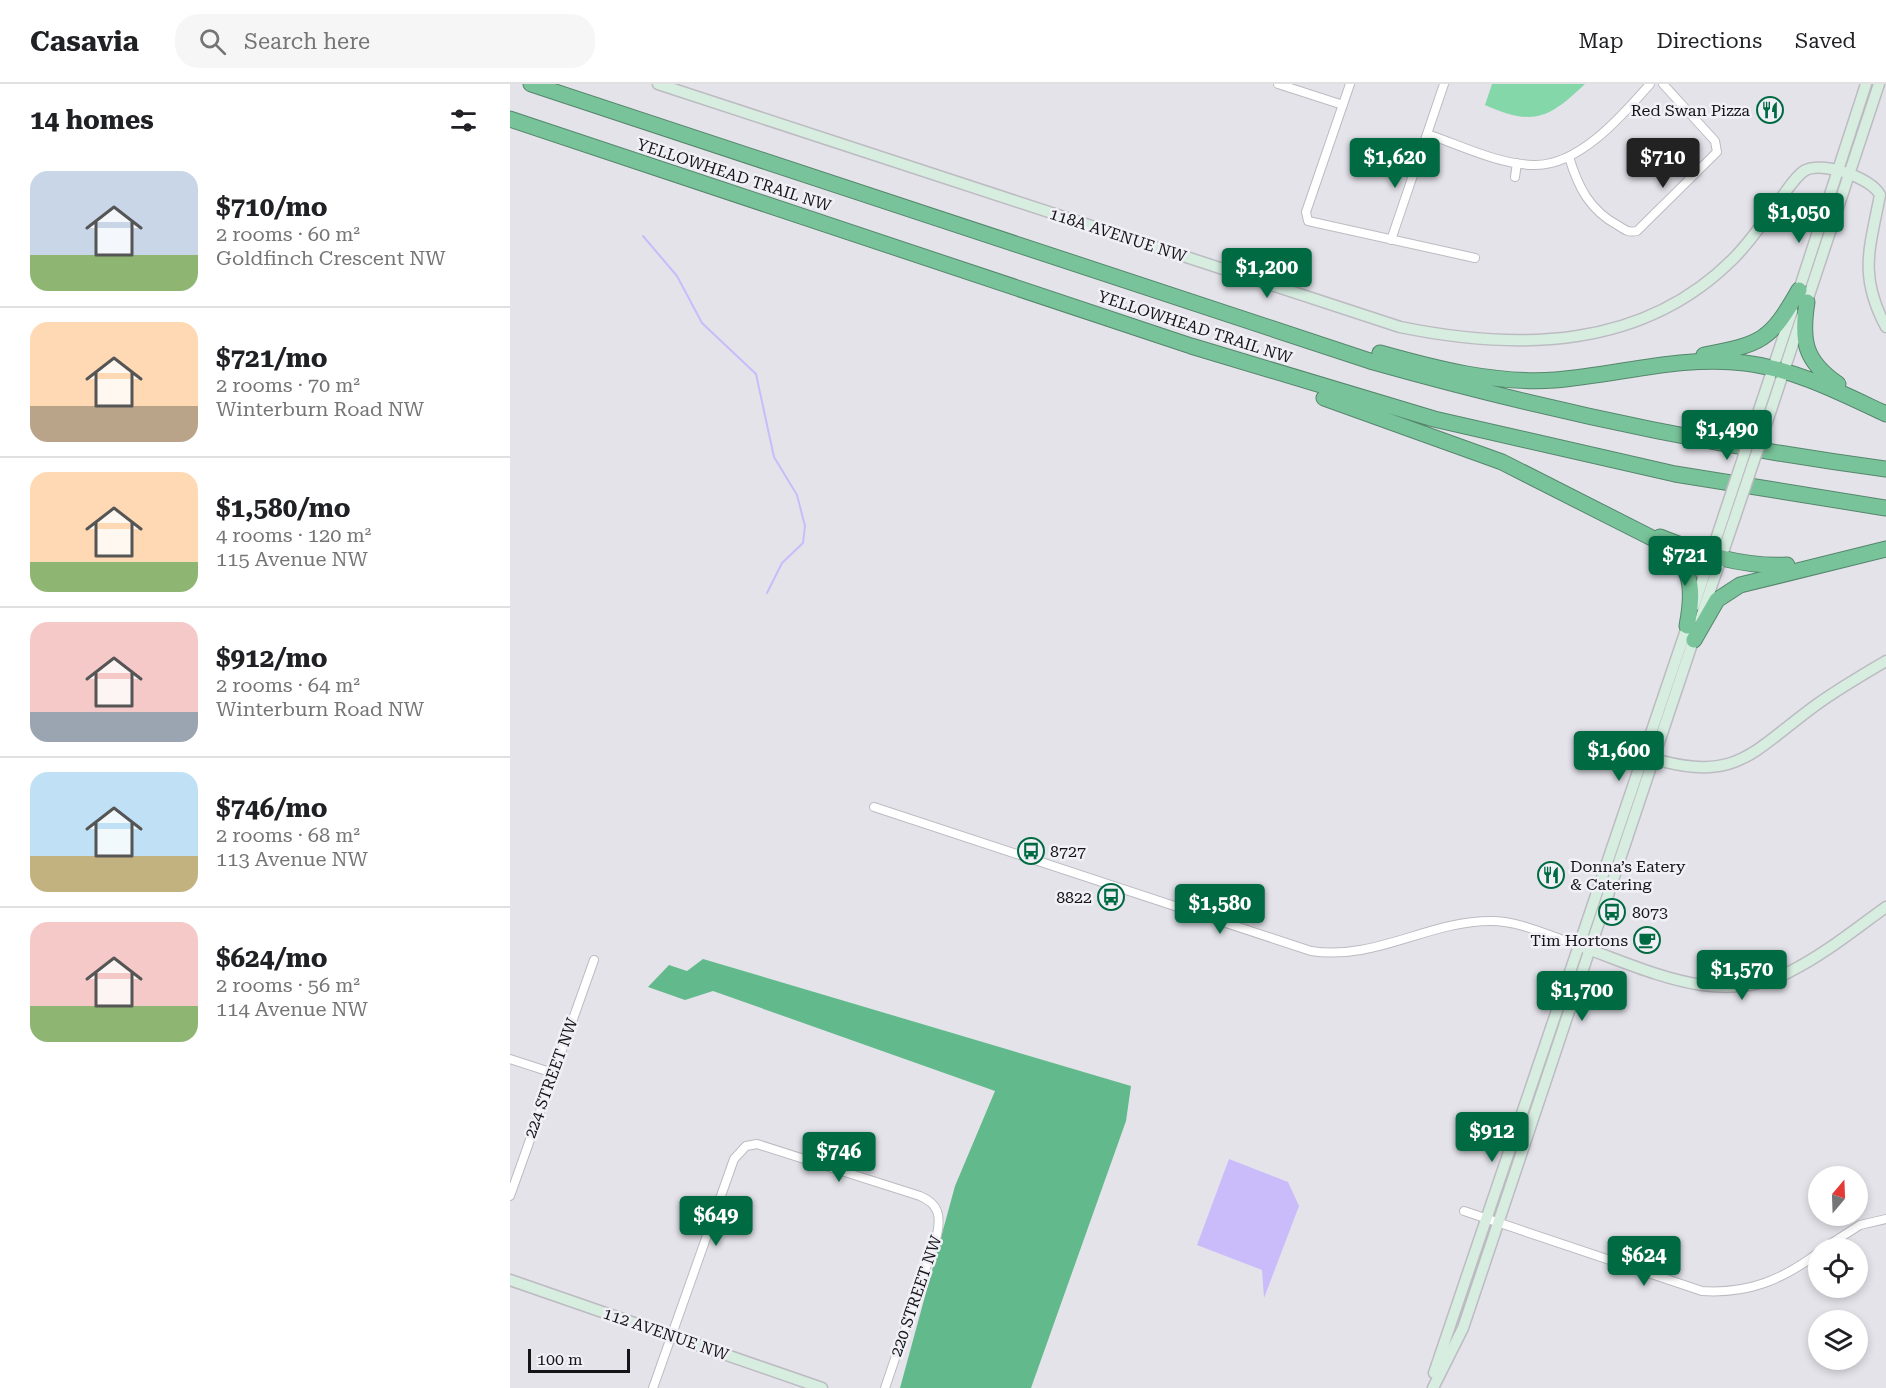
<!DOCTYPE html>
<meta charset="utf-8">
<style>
:root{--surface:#fff;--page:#f6f6f6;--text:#202124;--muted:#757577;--line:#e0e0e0;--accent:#006b42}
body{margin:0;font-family:"Roboto Serif",serif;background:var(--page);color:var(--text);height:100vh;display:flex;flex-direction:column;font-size:22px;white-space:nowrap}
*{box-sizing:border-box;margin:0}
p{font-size:20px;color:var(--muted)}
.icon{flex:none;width:33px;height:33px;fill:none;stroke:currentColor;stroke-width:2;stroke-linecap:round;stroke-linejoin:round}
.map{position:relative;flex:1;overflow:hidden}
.sheet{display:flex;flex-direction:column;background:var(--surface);width:510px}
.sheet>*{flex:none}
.needle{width:39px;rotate:19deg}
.tools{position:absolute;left:1298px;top:1082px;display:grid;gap:12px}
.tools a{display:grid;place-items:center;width:60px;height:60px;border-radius:50%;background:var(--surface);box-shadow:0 3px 9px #0003;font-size:30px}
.scale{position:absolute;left:18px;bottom:15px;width:102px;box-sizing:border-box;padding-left:6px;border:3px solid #151417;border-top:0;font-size:16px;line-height:21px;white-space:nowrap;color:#151417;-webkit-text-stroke:4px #f1f0f7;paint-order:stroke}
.price{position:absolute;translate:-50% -51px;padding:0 14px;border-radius:6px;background:var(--accent);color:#fff;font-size:20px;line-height:39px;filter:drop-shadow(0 2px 3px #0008)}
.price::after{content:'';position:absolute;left:50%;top:36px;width:18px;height:14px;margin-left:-9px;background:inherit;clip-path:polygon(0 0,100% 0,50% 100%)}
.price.on{background:#222;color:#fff}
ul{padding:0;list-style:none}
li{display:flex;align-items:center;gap:18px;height:150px;padding:0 30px}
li+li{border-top:2px solid var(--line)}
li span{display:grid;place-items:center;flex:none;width:168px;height:120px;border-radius:18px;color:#555}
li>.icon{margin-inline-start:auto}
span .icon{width:72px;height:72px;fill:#fffc;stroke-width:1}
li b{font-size:26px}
h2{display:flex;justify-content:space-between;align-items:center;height:72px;padding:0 30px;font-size:26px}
header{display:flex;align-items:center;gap:36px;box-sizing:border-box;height:84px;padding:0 30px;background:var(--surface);border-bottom:2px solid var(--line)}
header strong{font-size:28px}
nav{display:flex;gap:33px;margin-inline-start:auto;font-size:21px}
.search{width:420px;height:54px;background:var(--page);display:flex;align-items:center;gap:15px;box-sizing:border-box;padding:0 21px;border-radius:24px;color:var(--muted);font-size:22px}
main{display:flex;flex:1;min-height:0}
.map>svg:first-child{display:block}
.green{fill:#84d7a9}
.forest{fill:#62b98b}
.water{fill:#cabcfa}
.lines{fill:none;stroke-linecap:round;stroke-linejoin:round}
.stream{stroke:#cabcfa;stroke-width:2}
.street-casing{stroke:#bdbbc2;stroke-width:10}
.secondary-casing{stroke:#bdbbc2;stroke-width:13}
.highway-casing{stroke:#55866c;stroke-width:17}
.street{stroke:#fff;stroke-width:8}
.secondary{stroke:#d6ede0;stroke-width:10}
.highway{stroke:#78c399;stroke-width:15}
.secondary-bridge-casing{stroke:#bdbbc2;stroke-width:13;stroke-linecap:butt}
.secondary-bridge{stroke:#d6ede0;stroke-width:10}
.labels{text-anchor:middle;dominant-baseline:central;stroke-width:5;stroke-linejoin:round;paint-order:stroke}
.poi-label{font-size:16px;fill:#151417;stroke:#f1f0f7;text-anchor:end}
.street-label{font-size:16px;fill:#151417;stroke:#f1f0f7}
</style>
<header>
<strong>Casavia</strong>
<div class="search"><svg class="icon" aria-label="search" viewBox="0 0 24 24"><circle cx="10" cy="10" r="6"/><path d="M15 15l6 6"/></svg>Search here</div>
<nav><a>Map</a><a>Directions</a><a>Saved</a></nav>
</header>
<main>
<section class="sheet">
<h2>14 homes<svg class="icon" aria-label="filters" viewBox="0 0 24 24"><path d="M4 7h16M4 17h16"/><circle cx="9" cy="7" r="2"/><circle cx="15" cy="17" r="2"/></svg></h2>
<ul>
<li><span style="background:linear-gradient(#c9d6e8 70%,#8fb573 0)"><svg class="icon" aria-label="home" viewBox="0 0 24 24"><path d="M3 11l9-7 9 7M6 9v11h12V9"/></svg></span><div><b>$710/mo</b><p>2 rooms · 60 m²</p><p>Goldfinch Crescent NW</p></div></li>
<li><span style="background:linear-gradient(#ffd9b3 70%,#b9a48a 0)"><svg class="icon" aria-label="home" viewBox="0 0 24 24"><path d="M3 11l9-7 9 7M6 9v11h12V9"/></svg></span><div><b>$721/mo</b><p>2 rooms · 70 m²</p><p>Winterburn Road NW</p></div></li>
<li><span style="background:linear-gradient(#ffd9b3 75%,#8fb573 0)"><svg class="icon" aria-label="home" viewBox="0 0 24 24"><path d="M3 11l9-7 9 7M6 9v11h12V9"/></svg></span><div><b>$1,580/mo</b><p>4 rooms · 120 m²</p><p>115 Avenue NW</p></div></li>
<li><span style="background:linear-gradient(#f6c9c9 75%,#9aa5b1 0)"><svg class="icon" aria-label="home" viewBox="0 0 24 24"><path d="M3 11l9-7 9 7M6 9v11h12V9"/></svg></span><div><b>$912/mo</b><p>2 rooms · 64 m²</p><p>Winterburn Road NW</p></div></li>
<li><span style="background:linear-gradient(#bfe0f5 70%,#c2b280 0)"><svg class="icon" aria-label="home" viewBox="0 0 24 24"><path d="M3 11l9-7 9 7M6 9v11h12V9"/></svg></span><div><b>$746/mo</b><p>2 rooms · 68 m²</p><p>113 Avenue NW</p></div></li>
<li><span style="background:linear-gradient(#f6c9c9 70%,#8fb573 0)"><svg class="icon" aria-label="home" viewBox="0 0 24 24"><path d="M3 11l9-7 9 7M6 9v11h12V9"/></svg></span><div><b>$624/mo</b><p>2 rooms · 56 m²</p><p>114 Avenue NW</p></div></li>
</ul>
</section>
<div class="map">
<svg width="1376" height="1304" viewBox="0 0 1376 1304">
<rect width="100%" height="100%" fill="#e4e3ea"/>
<path class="green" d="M982,0H1075C1039,34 1024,43 975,21Z"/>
<path class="forest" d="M193,875L621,1002L616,1037L521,1304H390L445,1102L485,1007L203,907L175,916L138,903L159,881L177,887Z"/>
<path class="water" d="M719,1075L778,1098L789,1122L754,1214L752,1186L687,1161Z"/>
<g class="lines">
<path class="stream" d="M133,152L167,192L192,239L246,290L264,373L287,411L295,442L293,459L272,479L257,509"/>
<defs>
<path id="street" d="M768,0L833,21
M840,0L796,128L798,137L965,174
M917,50C950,61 987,80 1023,81C1068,83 1112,32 1140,0
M1059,73C1068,103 1080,127 1109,142C1115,146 1119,149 1127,147L1207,68L1205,57L1153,0
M1005,93L1007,79
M881,156L934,0
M364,723L801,867C865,877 918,837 981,837C1011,837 1042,853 1070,862
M0,975L43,989
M0,1112L84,876
M954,1127L1192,1207C1238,1210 1272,1196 1308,1169
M1314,1164L1350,1141L1376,1135
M143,1304L224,1075L236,1062L247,1060L410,1112C429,1120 431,1132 427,1151L375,1304"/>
<path id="secondary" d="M148,0L890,243C1008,267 1132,266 1223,175C1241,157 1256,135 1271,114C1278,105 1285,93 1294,87C1311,76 1362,94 1370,111C1360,164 1348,191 1376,243
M1287,212L1356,0
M1247,332L1282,227
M1258,335L1369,0
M1184,522L1214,431
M1190,536L1225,433
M1137,673C1227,700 1239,670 1306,621C1328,605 1352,591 1376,577
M1075,864C1142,888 1213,924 1281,887C1315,870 1345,845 1376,823
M0,1196L312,1304
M924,1289L1179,537
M923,1304L953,1244L1185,551"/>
<path id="highway" d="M21,0L860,277C1030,325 1201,362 1376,385
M0,35L681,262L924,335L1165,390L1376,424
M1297,218C1291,256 1294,277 1328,300
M870,269C927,285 985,300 1045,296C1108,291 1172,271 1235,279C1285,285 1331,309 1376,330
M1194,271C1252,260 1260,257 1289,206
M814,314L992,378L1144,455C1182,480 1185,500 1177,542
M1150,453C1193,470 1230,483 1277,481
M1184,556L1207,516L1230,501L1376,465"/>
</defs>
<use href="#street" class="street-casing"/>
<use href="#secondary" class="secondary-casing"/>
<use href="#highway" class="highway-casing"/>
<use href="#street" class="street"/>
<use href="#secondary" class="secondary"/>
<use href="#highway" class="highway"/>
<defs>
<path id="secondary-bridge" d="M1214,431L1247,332
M1225,433L1258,335"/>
</defs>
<use href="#secondary-bridge" class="secondary-bridge-casing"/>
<use href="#secondary-bridge" class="secondary-bridge"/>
</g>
<defs>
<symbol id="restaurant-ring" viewBox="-11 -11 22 22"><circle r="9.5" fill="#f1f0f7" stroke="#006b42" stroke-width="1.5"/><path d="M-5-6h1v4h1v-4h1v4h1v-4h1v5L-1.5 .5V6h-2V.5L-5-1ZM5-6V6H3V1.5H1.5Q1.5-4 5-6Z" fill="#006b42"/></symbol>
<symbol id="bus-ring" viewBox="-11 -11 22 22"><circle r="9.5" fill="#f1f0f7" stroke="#006b42" stroke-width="1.5"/><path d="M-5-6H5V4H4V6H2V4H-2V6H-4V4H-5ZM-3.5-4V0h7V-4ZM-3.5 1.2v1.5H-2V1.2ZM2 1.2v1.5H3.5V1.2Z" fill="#006b42"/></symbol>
<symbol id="cafe-ring" viewBox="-11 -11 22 22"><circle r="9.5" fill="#f1f0f7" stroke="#006b42" stroke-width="1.5"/><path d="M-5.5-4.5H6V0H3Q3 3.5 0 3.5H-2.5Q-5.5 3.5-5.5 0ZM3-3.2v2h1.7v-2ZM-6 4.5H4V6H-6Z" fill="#006b42"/></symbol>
</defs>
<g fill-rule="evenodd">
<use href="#restaurant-ring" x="1245" y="11" width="30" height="30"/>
<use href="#bus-ring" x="506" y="752" width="30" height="30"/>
<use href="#restaurant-ring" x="1026" y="776" width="30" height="30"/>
<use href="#bus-ring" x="586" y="798" width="30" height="30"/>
<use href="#bus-ring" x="1087" y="813" width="30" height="30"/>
<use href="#cafe-ring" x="1122" y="841" width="30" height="30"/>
</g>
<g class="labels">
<g class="poi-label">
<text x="1240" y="26">Red Swan Pizza</text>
<text x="540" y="767" text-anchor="start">8727</text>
<text x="1060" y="782" text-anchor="start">Donna’s Eatery<tspan x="1060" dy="18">&amp; Catering</tspan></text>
<text x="582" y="813">8822</text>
<text x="1122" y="828" text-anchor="start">8073</text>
<text x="1118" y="856">Tim Hortons</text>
</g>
<g class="street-label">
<text transform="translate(224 91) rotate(18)">YELLOWHEAD TRAIL NW</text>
<text transform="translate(608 151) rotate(18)">118A AVENUE NW</text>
<text transform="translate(685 243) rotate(18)">YELLOWHEAD TRAIL NW</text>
<text transform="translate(41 994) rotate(-70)">224 STREET NW</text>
<text transform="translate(406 1212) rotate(-71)">220 STREET NW</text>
<text transform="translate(156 1250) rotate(19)">112 AVENUE NW</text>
</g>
</g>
</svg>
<div class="tools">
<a><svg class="needle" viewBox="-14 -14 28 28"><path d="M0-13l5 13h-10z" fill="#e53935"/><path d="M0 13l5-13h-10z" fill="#757577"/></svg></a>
<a><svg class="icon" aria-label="locate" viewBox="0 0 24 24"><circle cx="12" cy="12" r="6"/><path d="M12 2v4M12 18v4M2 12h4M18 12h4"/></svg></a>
<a><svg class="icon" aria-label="layers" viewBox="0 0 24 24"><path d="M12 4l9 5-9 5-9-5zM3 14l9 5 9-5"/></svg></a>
</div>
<div class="scale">100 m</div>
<b class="price" style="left:885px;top:105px">$1,620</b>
<b class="price on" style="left:1153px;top:105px">$710</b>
<b class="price" style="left:1289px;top:160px">$1,050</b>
<b class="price" style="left:757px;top:215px">$1,200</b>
<b class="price" style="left:1217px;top:377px">$1,490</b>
<b class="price" style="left:1175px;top:503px">$721</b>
<b class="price" style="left:1109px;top:698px">$1,600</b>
<b class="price" style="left:710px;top:851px">$1,580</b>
<b class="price" style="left:1232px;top:917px">$1,570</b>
<b class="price" style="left:1072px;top:938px">$1,700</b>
<b class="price" style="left:982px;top:1079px">$912</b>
<b class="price" style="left:329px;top:1099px">$746</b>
<b class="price" style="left:206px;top:1163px">$649</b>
<b class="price" style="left:1134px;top:1203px">$624</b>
</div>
</main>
